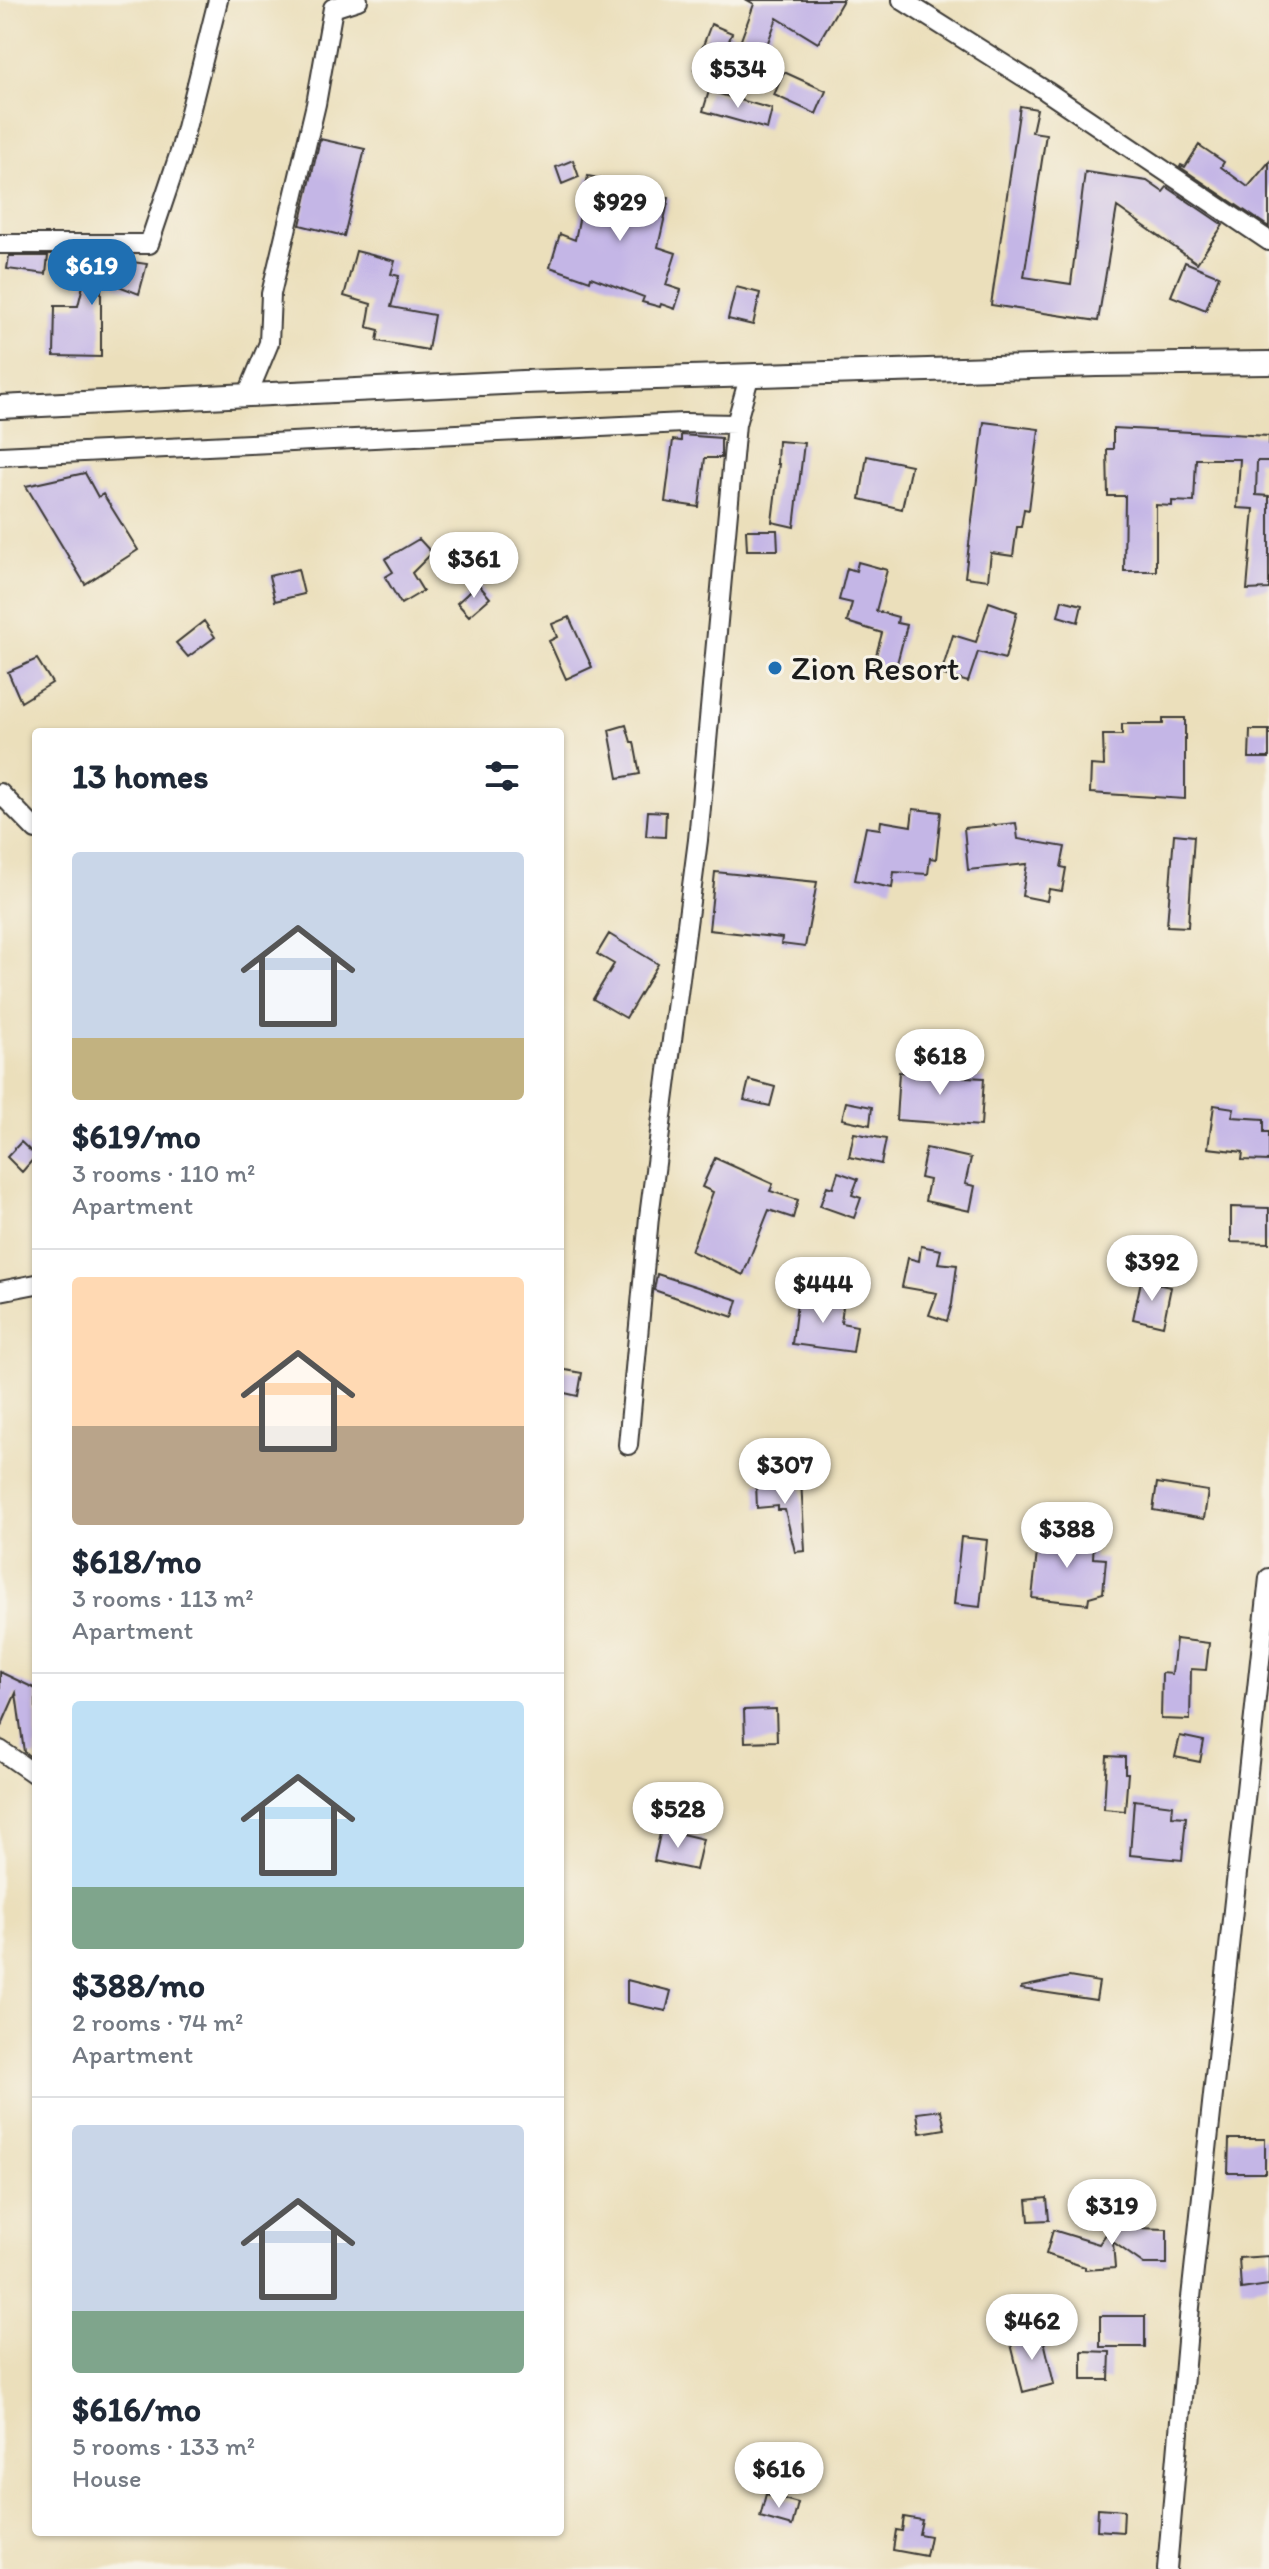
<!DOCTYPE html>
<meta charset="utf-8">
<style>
:root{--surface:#fff;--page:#f6f6f7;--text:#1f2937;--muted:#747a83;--line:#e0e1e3;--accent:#1f6fb2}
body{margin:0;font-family:Itim,sans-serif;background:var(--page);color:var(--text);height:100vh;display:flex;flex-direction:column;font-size:30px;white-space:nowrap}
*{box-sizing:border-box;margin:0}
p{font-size:26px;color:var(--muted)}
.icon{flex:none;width:44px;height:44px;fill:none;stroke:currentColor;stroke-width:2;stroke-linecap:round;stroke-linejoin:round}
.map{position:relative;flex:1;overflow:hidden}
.details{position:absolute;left:32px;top:728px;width:532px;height:1808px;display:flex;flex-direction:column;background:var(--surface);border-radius:8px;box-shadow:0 2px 6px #0004}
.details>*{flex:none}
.price{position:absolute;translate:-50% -68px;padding:0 18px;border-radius:28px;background:#fff;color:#222;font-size:26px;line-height:52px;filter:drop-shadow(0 2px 4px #0008)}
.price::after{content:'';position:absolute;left:50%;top:48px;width:24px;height:18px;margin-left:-12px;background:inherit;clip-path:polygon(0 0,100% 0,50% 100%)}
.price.active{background:var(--accent);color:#fff}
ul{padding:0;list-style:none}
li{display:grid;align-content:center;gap:16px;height:424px;padding:0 40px}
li+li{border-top:2px solid var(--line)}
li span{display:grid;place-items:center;height:248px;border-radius:8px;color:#555}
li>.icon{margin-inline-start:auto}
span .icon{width:144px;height:144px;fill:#fffc;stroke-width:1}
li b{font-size:34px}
h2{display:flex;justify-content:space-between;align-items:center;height:96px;padding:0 40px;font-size:34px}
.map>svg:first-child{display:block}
.building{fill:#c4b6e6}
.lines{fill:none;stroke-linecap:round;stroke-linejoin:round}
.minor-casing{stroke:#3b3934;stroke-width:22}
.tertiary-casing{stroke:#3b3934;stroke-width:26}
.minor{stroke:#fff;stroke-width:18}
.tertiary{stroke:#fff;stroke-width:22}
.poi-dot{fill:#1f6fb2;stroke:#f7f3e8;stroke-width:3}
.labels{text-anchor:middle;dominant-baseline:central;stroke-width:6;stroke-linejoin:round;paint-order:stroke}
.poi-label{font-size:34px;fill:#1c1c1c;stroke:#f7f3e8;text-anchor:start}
</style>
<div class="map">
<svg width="1269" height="2569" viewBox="0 0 1269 2569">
<rect width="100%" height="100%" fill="#f7f3e8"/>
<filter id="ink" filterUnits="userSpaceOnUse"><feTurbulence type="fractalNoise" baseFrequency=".0125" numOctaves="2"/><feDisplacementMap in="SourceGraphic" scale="16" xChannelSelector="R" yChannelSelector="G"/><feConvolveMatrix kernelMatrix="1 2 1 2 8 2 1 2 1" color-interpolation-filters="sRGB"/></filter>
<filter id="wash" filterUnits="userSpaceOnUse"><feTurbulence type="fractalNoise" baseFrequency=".006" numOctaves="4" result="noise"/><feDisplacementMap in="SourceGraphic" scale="32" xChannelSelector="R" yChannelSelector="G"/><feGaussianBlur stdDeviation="1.8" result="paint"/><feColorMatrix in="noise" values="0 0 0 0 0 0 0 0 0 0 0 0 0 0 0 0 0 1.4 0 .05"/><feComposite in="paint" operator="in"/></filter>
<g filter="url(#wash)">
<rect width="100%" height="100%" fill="#ebdfbb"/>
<g id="blocks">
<path class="building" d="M747,0H843L818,43L777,18L761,61L737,51L754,4Z
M711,24L732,33L714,78L694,70Z
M784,72L826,91L816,114L774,95Z
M709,91L772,109L767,129L703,111Z
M1020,106L1037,109L1032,132L1046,134L1024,277L1071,284L1085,172L1147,181L1163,192L1167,187L1223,225L1197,263L1117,207L1098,321L991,305Z
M320,139L365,149L344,236L300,225Z
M1199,145L1224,162L1221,167L1248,187L1269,162V227L1180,167L1181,165L1185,167Z
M573,160L579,177L562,184L556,167Z
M588,176L618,182L617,187L669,198L658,247L676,253L666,285L681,290L675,309L661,304L660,307L642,302L644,297L591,277L590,281L550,267L560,234L575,240Z
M356,251L395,261L391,274L399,276L391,307L434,315L428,350L377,341L379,330L367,327L371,304L344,296Z
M9,256H48L46,274L7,269Z
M90,256L147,264L139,294L101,279V357L54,356L55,306H78Z
M1185,262L1219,276L1206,310L1171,296Z
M736,287L760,293L753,325L728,319Z
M984,422L1039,429L1029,510L1024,509L1021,527H1017L1013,556L991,553L988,580L965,577Z
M1113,428L1269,436V461H1257L1256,495L1269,496V589L1247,590L1254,509L1237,508L1240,459H1196L1194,502L1172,501V506L1156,505V571H1124L1125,496H1108L1107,449H1113Z
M681,435L721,438V458H705L699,507L665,502L673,440L681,441Z
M778,441L804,443L794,527L772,522L779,464H777Z
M867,456L911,465L902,509L860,499Z
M85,473L98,497L103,494L138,550L85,584L26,486Z
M746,530H777L778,550H747Z
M419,539L432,553L412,573L423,591L401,604L385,577L393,572L385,559Z
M858,562L887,570L876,611L898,617L897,623L907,625L895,671L873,666L882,633L847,622L852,603L839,600L847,568L856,571Z
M298,569L304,594L275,601L269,576Z
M478,584L490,598L469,616L457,603Z
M1062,600L1082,605L1078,622L1058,616Z
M989,602L1017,612L1005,659L978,652L968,682L941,674L953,635L976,642Z
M569,617L592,667L566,679L549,641L557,637L552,624Z
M204,621L215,637L188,657L176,643Z
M37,659L52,683L21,702L8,672Z
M1163,718H1185V799L1090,793L1091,765L1104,766L1103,735H1122V724H1163Z
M626,725L631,742H634L640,774L618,778L609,730Z
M1250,730H1269V758H1249Z
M913,809L941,812L936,859L930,858L928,874L894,872L892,888L855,880L866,827L880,829L881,821L911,826Z
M648,811L666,812L665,837L646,836Z
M1016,823L1018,839L1065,847L1061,867L1066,868L1062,891L1049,889L1047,901L1022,896L1027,864L968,870L964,828Z
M1174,834L1194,836L1188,927L1167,926Z
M715,872L817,882L805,947L781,944L782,938L709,930Z
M609,934L658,964L626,1018L593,999L614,964L597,954Z
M929,1062L950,1064L949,1076L984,1078L981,1126L896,1120L899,1072L929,1074Z
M749,1080L775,1087L770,1106L744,1100Z
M846,1102L872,1107L870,1125L842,1119Z
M1214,1105L1234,1108L1232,1117L1264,1119V1132H1269V1161L1242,1160L1243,1152L1208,1148Z
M854,1133L886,1139L881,1164L849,1157Z
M21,1142L36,1156L22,1172L7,1157Z
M926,1148L971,1158L965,1184L975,1186L970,1211L925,1201L929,1180L920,1178Z
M715,1158L773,1184L770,1191L798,1200L793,1218L769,1210L743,1275L691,1251L713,1192L702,1187Z
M838,1172L858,1179L852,1195L861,1198L854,1218L820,1206L827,1186L833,1188Z
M1231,1207L1269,1208V1243L1231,1242Z
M921,1246L941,1250L938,1263L957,1265L952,1304L947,1321L929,1315L937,1293L902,1287L908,1258L919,1261Z
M657,1274L738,1300L733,1317L654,1290Z
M1141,1281L1171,1287L1163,1326L1133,1319Z
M814,1294L844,1298L841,1323L857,1326L853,1352L792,1344L797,1303L813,1304Z
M560,1369L582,1373L578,1396L560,1392Z
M801,1480L805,1551L795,1552L785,1510H778V1506L757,1508L756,1483Z
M1157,1483L1208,1491L1204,1519L1153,1510Z
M1039,1534L1094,1541L1093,1558L1106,1559L1103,1593L1089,1597L1088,1604L1032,1598Z
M961,1537L987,1540L980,1607L954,1604Z
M1176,1639L1209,1643L1206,1670L1191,1669L1190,1720L1161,1719L1162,1673L1172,1674Z
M0,1672L36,1689V1756L31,1757L24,1752L16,1693L0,1729Z
M776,1709L777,1741L745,1742L744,1710Z
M1180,1736L1204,1741L1200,1762L1175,1757Z
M1107,1756L1125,1757V1773H1128L1125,1811L1104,1809Z
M1134,1800L1173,1805L1172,1816L1186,1817L1182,1860L1130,1855Z
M661,1829L703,1839L696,1870L654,1861Z
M1069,1977L1099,1982L1096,2000L1021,1989V1987Z
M627,1980L671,1991L666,2011L627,2003Z
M941,2110L945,2129L920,2133L917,2113Z
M1229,2139H1265V2173H1228Z
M1047,2198L1049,2220L1029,2221L1027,2200Z
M1119,2216L1136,2228L1167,2229V2264H1144L1113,2242L1115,2268L1085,2270V2267L1046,2254L1053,2230L1099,2244Z
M1269,2256V2285L1241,2289L1239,2258Z
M1100,2316H1145V2347H1100Z
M1042,2332L1054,2384L1023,2392L1010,2340Z
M1082,2351L1110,2352L1109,2380H1082Z
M766,2494L798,2503L792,2526L760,2517Z
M1098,2508L1124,2510L1123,2532L1097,2530Z
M904,2517L922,2520L919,2534L930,2536L926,2556L893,2550L896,2530L902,2531Z"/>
</g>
</g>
<g filter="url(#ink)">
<use href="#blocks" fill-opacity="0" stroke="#3b3934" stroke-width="2"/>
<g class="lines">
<defs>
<path id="minor" d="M902,0L1046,91L1269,241
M0,244H149L180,152L218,0
M247,396L269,343L271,294L316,104L333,8L358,0
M0,456L683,423L736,424
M0,793L36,830
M0,1291L36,1284
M628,1445L649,1217L698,840L736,424L750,374
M0,1750L36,1775
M1167,2569L1190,2307L1269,1578"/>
<path id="tertiary" d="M0,407L523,382L1096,365L1269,363"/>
</defs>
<use href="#minor" class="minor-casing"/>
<use href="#tertiary" class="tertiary-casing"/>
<use href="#minor" class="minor"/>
<use href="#tertiary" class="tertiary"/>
</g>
</g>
<circle class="poi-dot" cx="775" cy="668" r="8"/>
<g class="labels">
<g class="poi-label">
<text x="791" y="668">Zion Resort</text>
</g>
</g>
</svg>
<b class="price" style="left:738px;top:110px">$534</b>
<b class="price" style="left:620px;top:243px">$929</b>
<b class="price active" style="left:92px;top:307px">$619</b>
<b class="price" style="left:474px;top:600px">$361</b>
<b class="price" style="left:940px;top:1097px">$618</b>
<b class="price" style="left:1152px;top:1303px">$392</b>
<b class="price" style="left:823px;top:1325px">$444</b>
<b class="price" style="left:785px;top:1506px">$307</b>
<b class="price" style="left:1067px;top:1570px">$388</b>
<b class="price" style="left:678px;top:1850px">$528</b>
<b class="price" style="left:1112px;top:2247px">$319</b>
<b class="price" style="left:1032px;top:2362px">$462</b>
<b class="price" style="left:779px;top:2510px">$616</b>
<section class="details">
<h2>13 homes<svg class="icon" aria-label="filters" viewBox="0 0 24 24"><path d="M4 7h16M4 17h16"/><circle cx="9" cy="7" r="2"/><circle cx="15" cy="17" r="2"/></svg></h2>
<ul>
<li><span style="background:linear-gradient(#c9d6e8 75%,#c2b280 0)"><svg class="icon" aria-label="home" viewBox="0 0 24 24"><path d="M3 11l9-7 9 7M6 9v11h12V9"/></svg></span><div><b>$619/mo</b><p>3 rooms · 110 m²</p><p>Apartment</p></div></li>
<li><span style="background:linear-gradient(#ffd9b3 60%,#b9a48a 0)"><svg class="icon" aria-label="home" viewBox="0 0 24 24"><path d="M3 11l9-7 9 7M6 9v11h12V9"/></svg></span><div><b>$618/mo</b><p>3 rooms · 113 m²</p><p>Apartment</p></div></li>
<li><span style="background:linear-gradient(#bfe0f5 75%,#7fa58c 0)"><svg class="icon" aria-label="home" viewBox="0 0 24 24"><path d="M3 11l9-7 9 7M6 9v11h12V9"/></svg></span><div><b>$388/mo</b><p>2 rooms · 74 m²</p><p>Apartment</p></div></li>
<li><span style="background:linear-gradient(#c9d6e8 75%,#7fa58c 0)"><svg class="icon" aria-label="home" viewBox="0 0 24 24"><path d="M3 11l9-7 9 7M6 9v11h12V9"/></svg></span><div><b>$616/mo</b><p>5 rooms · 133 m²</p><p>House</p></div></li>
</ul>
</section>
</div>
